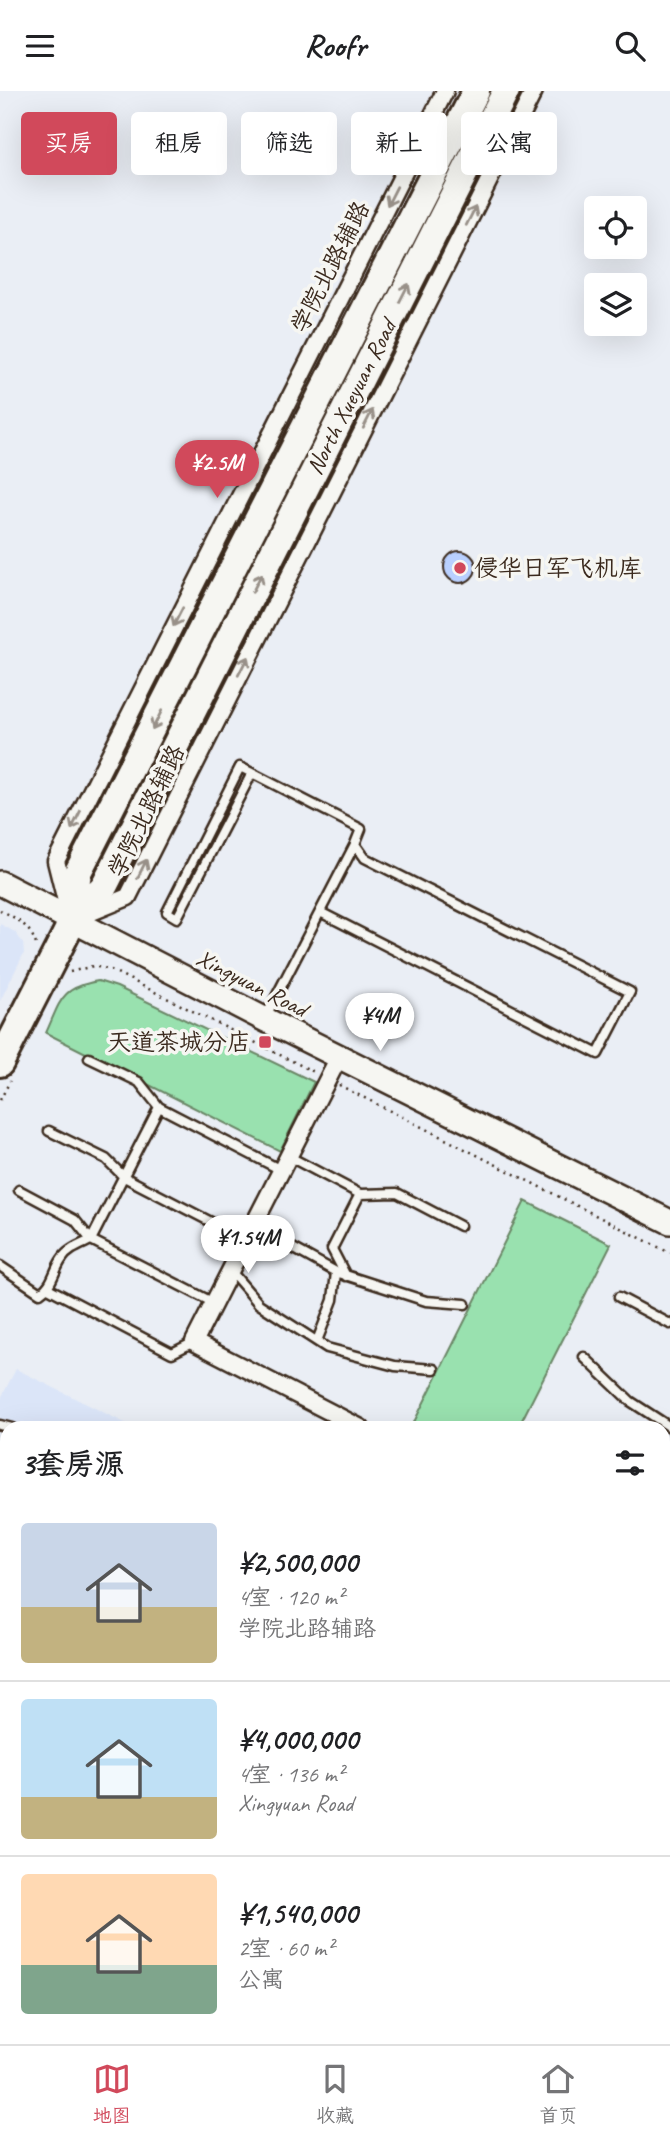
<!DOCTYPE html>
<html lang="zh">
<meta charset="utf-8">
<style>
:root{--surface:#fff;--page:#f2f2f2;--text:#202124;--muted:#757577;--line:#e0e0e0;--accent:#d1495b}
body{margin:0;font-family:Caveat,"LXGW WenKai TC",sans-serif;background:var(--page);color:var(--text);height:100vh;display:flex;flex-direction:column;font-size:26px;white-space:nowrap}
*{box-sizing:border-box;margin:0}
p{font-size:23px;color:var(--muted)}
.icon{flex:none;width:38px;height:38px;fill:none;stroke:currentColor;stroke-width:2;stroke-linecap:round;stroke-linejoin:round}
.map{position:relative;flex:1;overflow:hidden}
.side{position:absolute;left:0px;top:1330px;width:670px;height:623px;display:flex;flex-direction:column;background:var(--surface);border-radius:21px 21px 0 0;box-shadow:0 7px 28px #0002}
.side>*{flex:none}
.hud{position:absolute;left:21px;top:21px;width:628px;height:63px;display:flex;gap:14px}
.tools{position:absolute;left:584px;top:105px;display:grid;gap:14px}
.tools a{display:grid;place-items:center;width:63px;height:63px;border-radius:7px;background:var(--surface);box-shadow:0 7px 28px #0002;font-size:35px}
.price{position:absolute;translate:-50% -60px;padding:0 16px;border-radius:24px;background:#fff;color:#222;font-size:23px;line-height:46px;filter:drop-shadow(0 2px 4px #0008)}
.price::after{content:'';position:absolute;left:50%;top:42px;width:21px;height:16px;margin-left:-10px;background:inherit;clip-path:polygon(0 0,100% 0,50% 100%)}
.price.current{background:var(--accent);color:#fff}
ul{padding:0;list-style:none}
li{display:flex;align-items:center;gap:21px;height:175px;padding:0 21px}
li+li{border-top:2px solid var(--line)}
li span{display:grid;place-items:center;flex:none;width:196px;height:140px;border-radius:7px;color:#555}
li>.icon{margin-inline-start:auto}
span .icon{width:84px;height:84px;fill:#fffc;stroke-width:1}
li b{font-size:30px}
h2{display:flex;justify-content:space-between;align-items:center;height:84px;padding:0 21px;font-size:30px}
.chip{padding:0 24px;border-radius:7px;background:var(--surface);box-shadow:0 7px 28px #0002;font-size:24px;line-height:63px}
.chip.current{background:var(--accent);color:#fff}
header{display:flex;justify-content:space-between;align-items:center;height:91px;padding:0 21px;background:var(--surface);font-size:32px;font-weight:700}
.dock{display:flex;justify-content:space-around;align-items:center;height:98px;border-top:2px solid var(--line);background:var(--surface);font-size:19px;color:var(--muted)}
.dock a{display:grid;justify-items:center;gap:4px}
.dock .current{color:var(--accent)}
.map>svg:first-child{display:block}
.built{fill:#dbe5f8}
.green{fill:#99e1af;stroke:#6a8666;stroke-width:2}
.building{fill:#b9d0ff;stroke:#3b2a1e;stroke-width:2}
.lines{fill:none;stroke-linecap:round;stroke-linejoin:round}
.service-casing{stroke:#3b2a1e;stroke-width:13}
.minor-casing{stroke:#3b2a1e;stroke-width:21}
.secondary-casing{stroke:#3b2a1e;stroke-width:28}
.primary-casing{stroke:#3b2a1e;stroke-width:32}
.path{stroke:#3b2a1e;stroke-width:2.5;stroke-dasharray:2 5;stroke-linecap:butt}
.service{stroke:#f6f6f2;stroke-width:8}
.minor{stroke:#f6f6f2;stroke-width:16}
.secondary{stroke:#f6f6f2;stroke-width:23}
.primary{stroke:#f6f6f2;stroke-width:26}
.oneway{stroke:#989088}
.poi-dot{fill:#d1495b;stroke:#f6f6f2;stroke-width:2.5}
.labels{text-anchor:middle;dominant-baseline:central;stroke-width:7;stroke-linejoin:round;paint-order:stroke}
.street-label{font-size:24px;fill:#3b2a1e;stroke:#f6f6f2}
.poi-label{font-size:24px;fill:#3b2a1e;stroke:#f6f6f2;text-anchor:start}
</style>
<header><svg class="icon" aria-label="menu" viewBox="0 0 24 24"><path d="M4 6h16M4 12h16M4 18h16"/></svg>Roofr<svg class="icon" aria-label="search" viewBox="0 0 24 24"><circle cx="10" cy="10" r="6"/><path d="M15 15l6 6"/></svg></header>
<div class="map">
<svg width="670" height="1953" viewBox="0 0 670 1953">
<rect width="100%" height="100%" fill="#eaeef5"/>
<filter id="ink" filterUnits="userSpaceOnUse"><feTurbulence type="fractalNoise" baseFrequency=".0143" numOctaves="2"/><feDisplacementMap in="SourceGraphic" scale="14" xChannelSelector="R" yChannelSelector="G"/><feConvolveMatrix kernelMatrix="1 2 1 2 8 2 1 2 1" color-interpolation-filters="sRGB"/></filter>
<g filter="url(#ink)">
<path class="built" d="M0,833L15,841L23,852L24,862L0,910Z
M16,1278L135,1337H7V1946H40L37,1953H0V1309Z"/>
<path class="green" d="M98,890L117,896L314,991L280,1060L46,942C61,909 60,897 98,890Z
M525,1110L611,1153L518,1337H416L412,1335Z"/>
<path class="building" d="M444 476a16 16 0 1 1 32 0a16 16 0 1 1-32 0Z"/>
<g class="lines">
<defs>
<path id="service" d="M252,682L177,827L167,821L240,676L252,682L361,738L355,753L365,767L630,901L598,963L320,821
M266,925L355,753
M89,967L139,991L159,1016L281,1079
M49,1040L106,1068L124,1086L246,1149
M288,1065L360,1103L397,1102L460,1135
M19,1099L75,1129L91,1149L214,1212
M253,1135L336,1181L426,1210L465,1213
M0,1175L40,1202C53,1194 53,1181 62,1168C68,1158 81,1154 91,1149L159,1016
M230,1179L259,1213L327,1257L395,1275L434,1278
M346,1185L332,1158L360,1103
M48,1197L172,1262L194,1251
M619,1206L670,1233
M317,1250L333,1209L336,1181
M584,1266L630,1310L670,1336
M0,1334L12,1337
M663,1419L670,1423
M0,1481L7,1485
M663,1608L670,1611
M0,1695L7,1681
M663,1715L670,1717
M0,1720L7,1723
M663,1855L670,1842
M663,1884L670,1871
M663,1888L670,1891
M653,1946L667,1953
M612,1953L615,1946"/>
<path id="minor" d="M67,814L56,770L445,0
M84,824L128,806L534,0
M339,966L194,1251L361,1337
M663,1492L670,1495"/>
<path id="secondary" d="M0,792L264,928L670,1131"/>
<path id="primary" d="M71,829L105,794L506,0
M0,972L67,841L71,829L78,781L476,0"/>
</defs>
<use href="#service" class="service-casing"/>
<use href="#minor" class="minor-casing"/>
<use href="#secondary" class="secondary-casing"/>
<use href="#primary" class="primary-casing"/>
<path class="path" d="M0,819C18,828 32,836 37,857
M70,881L93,875L111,879L314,981
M339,994L670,1162
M0,1009L10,990"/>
<use href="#service" class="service"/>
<use href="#minor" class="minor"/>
<use href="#secondary" class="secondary"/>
<use href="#primary" class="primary"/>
</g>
<defs><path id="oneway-shaft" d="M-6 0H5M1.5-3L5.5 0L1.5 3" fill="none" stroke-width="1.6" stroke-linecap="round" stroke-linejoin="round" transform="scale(1.75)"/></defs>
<g class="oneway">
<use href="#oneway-shaft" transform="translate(392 105) rotate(117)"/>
<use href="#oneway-shaft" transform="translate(471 125) rotate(-63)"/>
<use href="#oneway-shaft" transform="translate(404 202) rotate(-63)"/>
<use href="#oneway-shaft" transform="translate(368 328) rotate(-63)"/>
<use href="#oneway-shaft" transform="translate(257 492) rotate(-63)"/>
<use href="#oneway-shaft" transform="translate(178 526) rotate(117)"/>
<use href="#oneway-shaft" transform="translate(243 575) rotate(-63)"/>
<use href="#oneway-shaft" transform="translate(157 629) rotate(117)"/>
<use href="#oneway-shaft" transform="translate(76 729) rotate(116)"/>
<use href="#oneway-shaft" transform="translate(142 778) rotate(-64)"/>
</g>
</g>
<g class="poi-dot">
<circle cx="460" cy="477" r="7"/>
<rect x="258" y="944" width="14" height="14" rx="3.5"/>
</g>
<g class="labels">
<g class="street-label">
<text transform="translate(330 176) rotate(-63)">学院北路辅路</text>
<text transform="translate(351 306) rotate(-63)">North Xueyuan Road</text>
<text transform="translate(146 720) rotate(-64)">学院北路辅路</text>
<text transform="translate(252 892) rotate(27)">Xingyuan Road</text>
</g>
<g class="poi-label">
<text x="474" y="477">侵华日军飞机库</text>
<text x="251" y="951" text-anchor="end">天道茶城分店</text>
</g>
</g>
</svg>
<div class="tools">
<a><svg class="icon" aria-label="locate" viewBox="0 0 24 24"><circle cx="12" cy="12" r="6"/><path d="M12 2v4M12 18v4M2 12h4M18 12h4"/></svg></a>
<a><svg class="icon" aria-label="layers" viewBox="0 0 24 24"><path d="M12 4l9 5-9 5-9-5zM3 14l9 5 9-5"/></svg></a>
</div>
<b class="price current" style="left:217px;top:409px">¥2.5M</b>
<b class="price" style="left:380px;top:962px">¥4M</b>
<b class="price" style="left:248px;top:1184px">¥1.54M</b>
<div class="hud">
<a class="chip current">买房</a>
<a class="chip">租房</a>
<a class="chip">筛选</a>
<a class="chip">新上</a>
<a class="chip">公寓</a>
</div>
<section class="side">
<h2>3套房源<svg class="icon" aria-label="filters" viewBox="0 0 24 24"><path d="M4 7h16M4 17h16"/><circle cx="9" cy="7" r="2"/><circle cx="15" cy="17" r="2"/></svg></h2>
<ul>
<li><span style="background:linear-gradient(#c9d6e8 60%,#c2b280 0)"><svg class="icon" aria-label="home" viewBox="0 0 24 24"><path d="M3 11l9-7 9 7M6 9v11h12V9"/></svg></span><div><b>¥2,500,000</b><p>4室 · 120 m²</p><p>学院北路辅路</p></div></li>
<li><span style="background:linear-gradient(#bfe0f5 70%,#c2b280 0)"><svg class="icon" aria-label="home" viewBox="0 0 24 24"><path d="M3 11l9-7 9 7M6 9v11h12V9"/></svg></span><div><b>¥4,000,000</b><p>4室 · 136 m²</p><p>Xingyuan Road</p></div></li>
<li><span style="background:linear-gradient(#ffd9b3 65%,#7fa58c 0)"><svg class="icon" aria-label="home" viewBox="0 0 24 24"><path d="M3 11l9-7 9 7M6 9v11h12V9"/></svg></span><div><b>¥1,540,000</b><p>2室 · 60 m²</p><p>公寓</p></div></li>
</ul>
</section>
</div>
<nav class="dock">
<a class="current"><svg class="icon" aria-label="map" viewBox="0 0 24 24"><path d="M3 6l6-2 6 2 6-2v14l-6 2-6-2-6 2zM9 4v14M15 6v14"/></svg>地图</a>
<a><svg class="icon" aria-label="saved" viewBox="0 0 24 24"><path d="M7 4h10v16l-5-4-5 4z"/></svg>收藏</a>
<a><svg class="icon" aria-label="home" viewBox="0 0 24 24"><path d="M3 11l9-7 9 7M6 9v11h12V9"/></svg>首页</a>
</nav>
